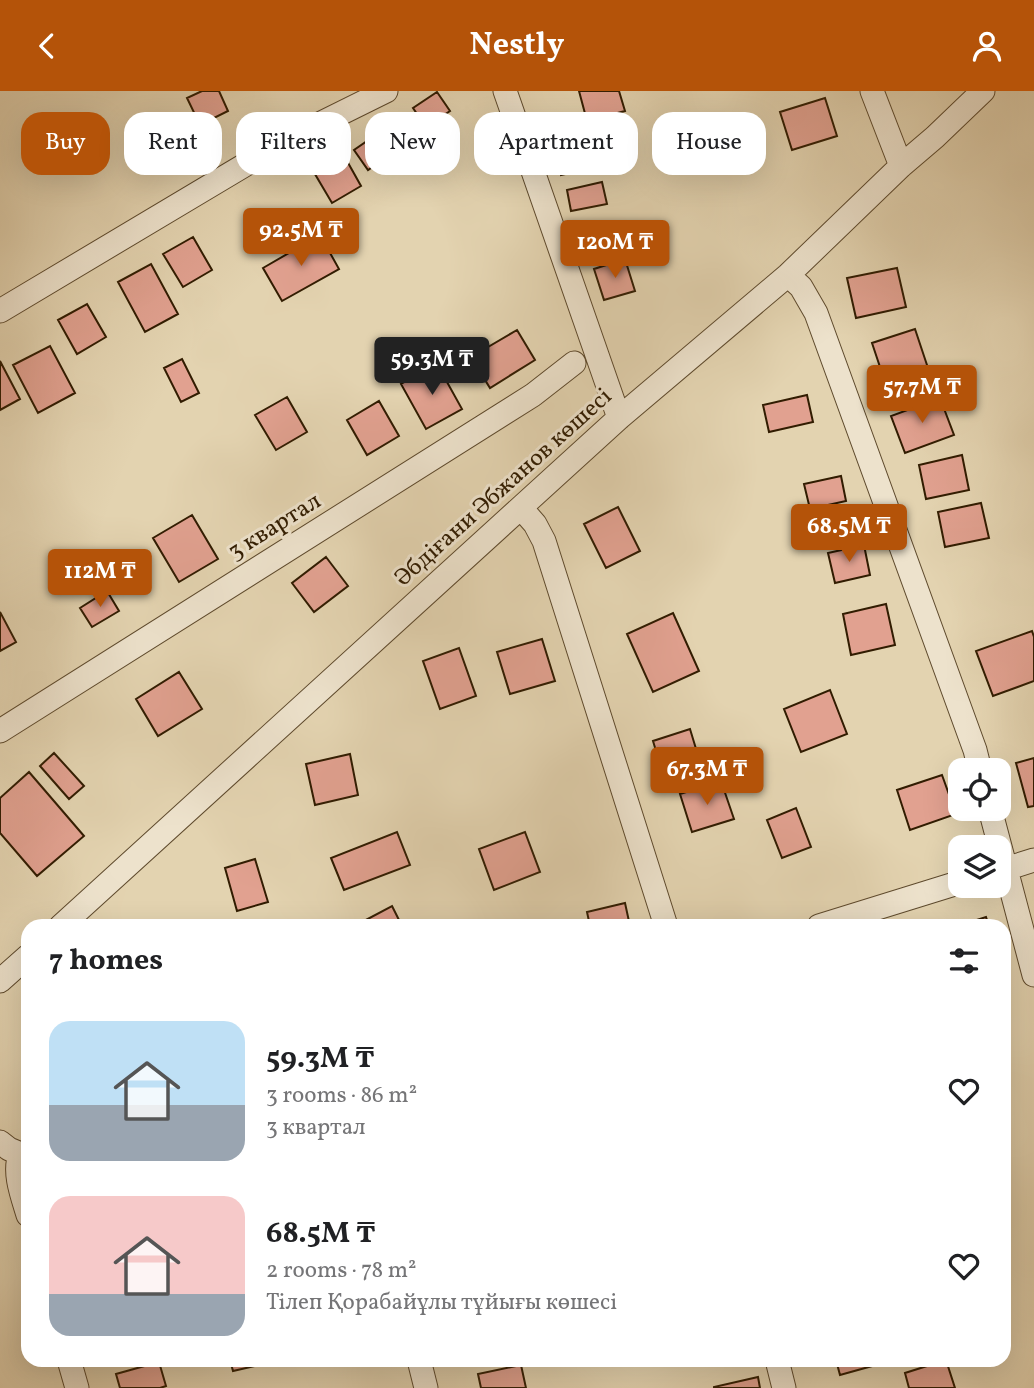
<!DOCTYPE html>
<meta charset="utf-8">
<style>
:root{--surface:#fff;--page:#f6f6f6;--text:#202124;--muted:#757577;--accent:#b45309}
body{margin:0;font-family:Vollkorn,serif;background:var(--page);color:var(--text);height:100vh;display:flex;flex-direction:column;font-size:26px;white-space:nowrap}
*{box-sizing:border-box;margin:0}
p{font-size:23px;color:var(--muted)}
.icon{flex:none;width:38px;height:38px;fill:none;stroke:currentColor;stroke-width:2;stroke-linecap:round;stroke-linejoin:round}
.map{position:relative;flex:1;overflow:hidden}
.panel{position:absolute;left:21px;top:828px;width:990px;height:448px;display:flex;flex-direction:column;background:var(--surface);border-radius:21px;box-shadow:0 7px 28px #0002}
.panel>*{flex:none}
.hud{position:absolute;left:21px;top:21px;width:992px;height:63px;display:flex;gap:14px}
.tools{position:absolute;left:948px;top:667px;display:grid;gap:14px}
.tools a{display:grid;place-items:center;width:63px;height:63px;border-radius:14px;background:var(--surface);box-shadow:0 7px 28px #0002;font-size:35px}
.price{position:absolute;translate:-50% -60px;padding:0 16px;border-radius:7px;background:var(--accent);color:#fff;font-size:23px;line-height:46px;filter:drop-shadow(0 2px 4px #0008)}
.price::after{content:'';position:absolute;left:50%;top:42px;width:21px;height:16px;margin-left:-10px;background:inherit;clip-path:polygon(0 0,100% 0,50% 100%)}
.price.active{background:#222;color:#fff}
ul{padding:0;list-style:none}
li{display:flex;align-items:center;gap:21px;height:175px;padding:0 28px}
li span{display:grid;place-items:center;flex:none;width:196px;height:140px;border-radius:21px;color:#555}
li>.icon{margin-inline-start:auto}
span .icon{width:84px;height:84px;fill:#fffc;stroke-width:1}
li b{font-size:30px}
h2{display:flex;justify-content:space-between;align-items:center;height:84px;padding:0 28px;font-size:30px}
.pill{padding:0 24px;border-radius:21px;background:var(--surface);box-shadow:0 7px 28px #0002;font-size:24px;line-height:63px}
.pill.active{background:var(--accent);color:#fff}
header{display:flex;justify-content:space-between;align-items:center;height:91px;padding:0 28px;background:var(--accent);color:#fff;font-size:32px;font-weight:700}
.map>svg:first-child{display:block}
.building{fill:#e1a190;stroke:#311c01;stroke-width:2}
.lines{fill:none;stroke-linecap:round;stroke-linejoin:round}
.minor-casing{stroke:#5e4a2d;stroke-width:25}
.minor{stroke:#ede2cc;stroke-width:23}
.labels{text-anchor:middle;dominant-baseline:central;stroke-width:6;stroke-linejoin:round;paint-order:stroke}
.street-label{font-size:24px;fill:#311c01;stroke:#ede2cc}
</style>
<header><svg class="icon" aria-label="back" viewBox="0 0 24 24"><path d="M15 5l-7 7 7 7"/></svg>Nestly<svg class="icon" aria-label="person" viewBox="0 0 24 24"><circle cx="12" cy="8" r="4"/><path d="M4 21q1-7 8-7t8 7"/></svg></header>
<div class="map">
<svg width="1034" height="1297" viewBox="0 0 1034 1297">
<rect width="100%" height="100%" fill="#e3d3b0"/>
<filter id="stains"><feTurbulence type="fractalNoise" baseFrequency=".00286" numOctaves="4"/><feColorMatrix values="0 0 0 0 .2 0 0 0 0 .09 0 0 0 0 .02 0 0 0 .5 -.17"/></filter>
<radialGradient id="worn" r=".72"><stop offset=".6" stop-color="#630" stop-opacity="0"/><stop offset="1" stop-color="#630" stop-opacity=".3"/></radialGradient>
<path class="building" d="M202,0H219L228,20L200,34L187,7Z
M579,0H619L625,20L587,30Z
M437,1L450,20L426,36L413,17Z
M825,7L837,45L792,59L780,21Z
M386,37L400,57L368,79L354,59Z
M592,55L596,76L561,84L556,63Z
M342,61L361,95L332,112L312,78Z
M602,91L607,113L571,120L567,99Z
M320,144L339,178L282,210L263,177Z
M193,146L212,179L183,196L163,163Z
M625,168L635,200L604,209L594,178Z
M151,173L178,223L145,241L118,191Z
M897,177L906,216L856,227L847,187Z
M87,213L106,246L77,263L58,229Z
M915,238L928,277L885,291L872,252Z
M517,239L535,269L490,297L471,266Z
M50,255L75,302L38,322L13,274Z
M182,268L199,302L181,311L164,277Z
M0,270L20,308L0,319Z
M437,273L462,318L426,338L401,293Z
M807,304L813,331L769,341L763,314Z
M287,306L307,341L276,359L255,324Z
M940,307L954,344L905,362L891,325Z
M379,310L399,345L367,364L347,329Z
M962,364L969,399L926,408L919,374Z
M841,385L846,410L810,418L804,393Z
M981,412L989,447L945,456L938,421Z
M618,416L640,460L606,477L584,433Z
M192,424L218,468L179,491L153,447Z
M864,454L870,484L835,492L828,462Z
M326,466L348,495L314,521L292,492Z
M107,500L119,520L92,536L80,517Z
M886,513L895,554L851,564L843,523Z
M0,521L16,551L0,560Z
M673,522L699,580L653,601L627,543Z
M1032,540L1034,546V590L993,605L976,560Z
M542,548L555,590L510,603L497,561Z
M459,557L476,605L440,618L423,570Z
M179,581L202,618L158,645L136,608Z
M830,599L847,643L801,661L784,618Z
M690,638L700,671L663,683L653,650Z
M54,662L84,695L69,708L40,675Z
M350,663L358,704L315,714L306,673Z
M1034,667V715L1028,716L1016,672Z
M29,681L84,745L37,785L0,742V707Z
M942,684L956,723L910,739L897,699Z
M721,690L734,728L692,741L680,703Z
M796,717L811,756L782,767L767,729Z
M397,741L410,774L344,799L331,767Z
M525,741L540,781L494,799L479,758Z
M255,768L268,811L237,820L225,777Z
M625,812L630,835H590L587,821Z
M392,815L402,835H364L362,831Z
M986,826L989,835H958Z
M230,1269H254L255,1275L233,1280Z
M836,1269H882L883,1272L840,1284Z
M946,1269L955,1297H909L905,1282Z
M159,1271L166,1295L160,1297H120L116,1283Z
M521,1274L526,1297H481L478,1283Z
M758,1286L760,1297H714V1296Z"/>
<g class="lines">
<defs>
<path id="minor" d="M505,0L619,327
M872,0L901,75
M788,184L801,196L816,222L975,659L980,679
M0,220L285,50L386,0
M521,417L535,433L544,450L666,835
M0,640L533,304L574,272
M990,718L1034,884
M999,780L1034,769
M61,835L619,327L788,184L901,75L935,46L983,0
M819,835L961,791
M0,890L28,865
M0,1051L9,1058L28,1066
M20,1064C13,1082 23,1107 28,1124
M69,1269L77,1297
M419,1269L426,1297
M777,1269L784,1297"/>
</defs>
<use href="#minor" class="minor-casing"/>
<use href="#minor" class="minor"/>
</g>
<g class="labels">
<g class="street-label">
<text transform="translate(504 397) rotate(-42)">Әбдіғани Әбжанов көшесі</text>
<text transform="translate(275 436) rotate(-32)">3 квартал</text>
</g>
</g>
<rect width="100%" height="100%" filter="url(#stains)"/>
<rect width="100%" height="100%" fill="url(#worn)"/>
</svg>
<div class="tools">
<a><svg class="icon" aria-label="locate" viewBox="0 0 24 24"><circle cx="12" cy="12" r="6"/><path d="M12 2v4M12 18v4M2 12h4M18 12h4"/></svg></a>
<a><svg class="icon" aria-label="layers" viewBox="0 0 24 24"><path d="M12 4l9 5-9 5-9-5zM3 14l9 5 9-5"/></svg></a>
</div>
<b class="price" style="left:301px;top:177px">92.5M ₸</b>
<b class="price" style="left:615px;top:189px">120M ₸</b>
<b class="price active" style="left:432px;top:306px">59.3M ₸</b>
<b class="price" style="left:922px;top:334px">57.7M ₸</b>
<b class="price" style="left:849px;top:473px">68.5M ₸</b>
<b class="price" style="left:100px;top:518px">112M ₸</b>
<b class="price" style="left:707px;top:716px">67.3M ₸</b>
<div class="hud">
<a class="pill active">Buy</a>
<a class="pill">Rent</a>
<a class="pill">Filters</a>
<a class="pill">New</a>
<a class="pill">Apartment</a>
<a class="pill">House</a>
</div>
<section class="panel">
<h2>7 homes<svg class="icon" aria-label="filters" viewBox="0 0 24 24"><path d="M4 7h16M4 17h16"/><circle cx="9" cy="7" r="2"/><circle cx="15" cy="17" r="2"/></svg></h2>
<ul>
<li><span style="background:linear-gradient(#bfe0f5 60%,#9aa5b1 0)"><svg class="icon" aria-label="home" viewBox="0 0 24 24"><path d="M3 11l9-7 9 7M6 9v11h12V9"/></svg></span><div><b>59.3M ₸</b><p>3 rooms · 86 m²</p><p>3 квартал</p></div><svg class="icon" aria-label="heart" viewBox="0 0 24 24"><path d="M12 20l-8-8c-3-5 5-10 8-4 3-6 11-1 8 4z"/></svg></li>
<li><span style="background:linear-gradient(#f6c9c9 70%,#9aa5b1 0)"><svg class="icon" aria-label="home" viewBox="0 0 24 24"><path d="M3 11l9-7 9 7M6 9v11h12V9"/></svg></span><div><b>68.5M ₸</b><p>2 rooms · 78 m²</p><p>Тілеп Қорабайұлы тұйығы көшесі</p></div><svg class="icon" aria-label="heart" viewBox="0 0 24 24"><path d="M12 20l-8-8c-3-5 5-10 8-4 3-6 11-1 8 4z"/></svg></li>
</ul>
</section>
</div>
